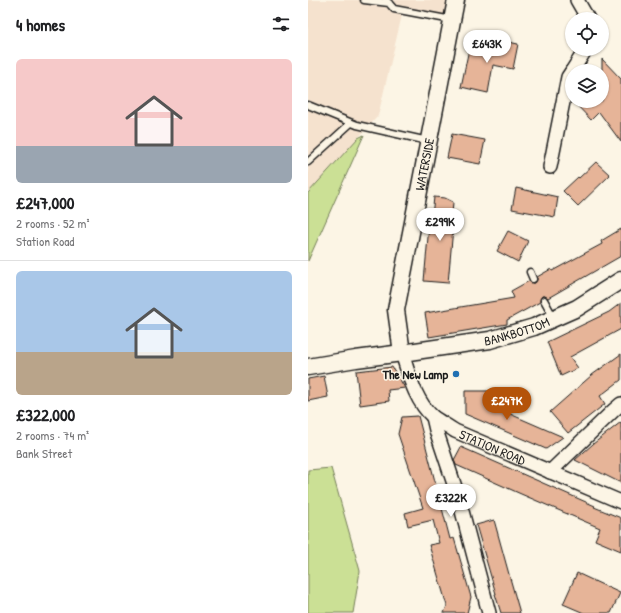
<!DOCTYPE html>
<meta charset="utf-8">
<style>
:root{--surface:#fff;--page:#f6f6f6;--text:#202124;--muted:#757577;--line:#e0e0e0;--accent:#b45309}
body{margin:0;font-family:"Patrick Hand",sans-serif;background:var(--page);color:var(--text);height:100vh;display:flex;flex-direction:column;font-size:15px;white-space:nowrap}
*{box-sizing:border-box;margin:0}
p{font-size:13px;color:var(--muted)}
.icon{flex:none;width:22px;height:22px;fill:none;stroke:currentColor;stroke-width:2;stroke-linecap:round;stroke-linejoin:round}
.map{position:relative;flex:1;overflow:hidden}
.sheet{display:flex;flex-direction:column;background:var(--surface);width:308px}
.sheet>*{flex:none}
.fabs{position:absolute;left:257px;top:12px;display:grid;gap:8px}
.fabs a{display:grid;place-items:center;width:44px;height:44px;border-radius:50%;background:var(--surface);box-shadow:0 1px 3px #0004;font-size:20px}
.price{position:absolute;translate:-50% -34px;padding:0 9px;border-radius:14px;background:#fff;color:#222;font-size:13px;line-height:26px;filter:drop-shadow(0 1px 2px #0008)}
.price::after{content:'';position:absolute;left:50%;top:24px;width:12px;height:9px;margin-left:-6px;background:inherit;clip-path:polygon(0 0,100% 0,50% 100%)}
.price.current{background:var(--accent);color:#fff}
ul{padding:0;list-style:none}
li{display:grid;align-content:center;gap:8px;height:212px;padding:0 16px}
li+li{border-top:1px solid var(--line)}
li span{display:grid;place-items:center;height:124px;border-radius:6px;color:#555}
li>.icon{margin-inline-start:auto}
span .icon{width:72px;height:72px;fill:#fffc;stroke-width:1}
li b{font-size:17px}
h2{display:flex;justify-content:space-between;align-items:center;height:48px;padding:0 16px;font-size:17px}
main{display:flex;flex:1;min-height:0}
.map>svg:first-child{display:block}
.built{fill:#f5e2ce}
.green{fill:#cbe095;stroke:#747e58}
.building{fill:#e6b498;stroke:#1c1c1c}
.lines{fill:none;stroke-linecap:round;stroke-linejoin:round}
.service-casing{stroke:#1c1c1c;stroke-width:9}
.minor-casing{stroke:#1c1c1c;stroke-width:16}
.tertiary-casing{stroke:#1c1c1c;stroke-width:19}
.service{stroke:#fcf5e5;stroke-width:6}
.minor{stroke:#fcf5e5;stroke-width:13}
.tertiary{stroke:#fcf5e5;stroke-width:16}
.poi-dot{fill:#1f6fb2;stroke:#fcf5e5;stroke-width:1.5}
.labels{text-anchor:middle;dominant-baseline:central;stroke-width:3;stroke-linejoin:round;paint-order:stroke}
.street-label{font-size:13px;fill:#1c1c1c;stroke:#fcf5e5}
.poi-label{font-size:13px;font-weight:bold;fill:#1c1c1c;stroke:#fcf5e5;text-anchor:end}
</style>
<main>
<section class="sheet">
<h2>4 homes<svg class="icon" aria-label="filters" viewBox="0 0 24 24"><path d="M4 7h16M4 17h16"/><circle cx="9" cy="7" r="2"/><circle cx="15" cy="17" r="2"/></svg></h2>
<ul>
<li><span style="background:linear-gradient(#f6c9c9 70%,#9aa5b1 0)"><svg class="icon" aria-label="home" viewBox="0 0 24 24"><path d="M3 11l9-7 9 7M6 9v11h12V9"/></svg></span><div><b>£247,000</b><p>2 rooms · 52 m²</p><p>Station Road</p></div></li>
<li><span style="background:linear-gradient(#a9c7e8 65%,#b9a48a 0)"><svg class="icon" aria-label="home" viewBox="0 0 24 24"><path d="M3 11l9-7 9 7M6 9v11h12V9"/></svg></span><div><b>£322,000</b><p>2 rooms · 74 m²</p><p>Bank Street</p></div></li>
</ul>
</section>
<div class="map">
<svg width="313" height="613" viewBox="0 0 313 613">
<rect width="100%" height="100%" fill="#fcf5e5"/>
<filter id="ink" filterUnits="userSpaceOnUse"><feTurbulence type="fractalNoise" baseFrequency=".025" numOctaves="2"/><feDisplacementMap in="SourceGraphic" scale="8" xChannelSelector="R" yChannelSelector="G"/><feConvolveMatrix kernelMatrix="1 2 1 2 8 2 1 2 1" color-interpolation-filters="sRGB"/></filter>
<g filter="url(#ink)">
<path class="built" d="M0,0H142L138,23L94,15L70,116L0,193Z"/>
<path class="green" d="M56,135L0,261V193L50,138Z
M23,468L52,571L45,613H0V470Z"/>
<path class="building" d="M190,40L210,44L205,69L185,65L180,93L153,87L162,44L188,49Z
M294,59L313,79V142L291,112L283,120L265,101H294Z
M144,134L177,140L172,164L139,158Z
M288,162L302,175L270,206L255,191L270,177L271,178Z
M208,188L250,197L247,217L204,209Z
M126,197L137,198L145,202L143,228H145L140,283L116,281L121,226H123Z
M313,229V256L240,298L236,296H234L232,300V302L199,320V324L121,337L117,313L206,298L203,291L221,281L224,283H227L229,280V277L243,269L244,271L294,244L293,241Z
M200,231L220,241L210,262L189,251Z
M313,303V329L262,357L270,368L253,376L239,342L301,312Z
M313,354V380L292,396L297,404L260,433L242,412L284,375Z
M84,367L97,388L80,390L81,401L52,405L48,371Z
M16,376L20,397L0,401V379Z
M157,391H180L179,404L255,437L238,449L171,420L157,414Z
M110,416L142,539L146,538L163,597L159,613H136L139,606L121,545L131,543L125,520L100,526L97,513L115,508L90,434L94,417Z
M313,422V483L267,460L285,444Z
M153,447L287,506L286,507L313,518V551L287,540L292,528L213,494L148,465L146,460Z
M186,520L202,578L212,613H193L187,594H188L168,525Z
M269,573L312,593L303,613H276L255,604Z"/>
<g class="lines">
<defs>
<path id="service" d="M56,0L81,3
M78,0L86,9L144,20
M0,105L49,125L120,141
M0,162L43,123
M222,272L225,279
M236,300L246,318"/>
<g id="minor">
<path d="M269,0L280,19"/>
<path d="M264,71L278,49"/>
<path d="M242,167L260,77L264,71"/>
<path id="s1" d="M94,353C101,375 107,401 125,417C132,422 140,426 147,431L313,502"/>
<path d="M125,417L128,430L150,496L181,613"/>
<path d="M242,472L306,410L313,404"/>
</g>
<g id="tertiary">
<path id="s2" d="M94,353L88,310L148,0"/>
<path id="s3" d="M0,367L48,359L94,353L182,340L226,327L269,308L313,280"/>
</g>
</defs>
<use href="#service" class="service-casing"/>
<use href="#minor" class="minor-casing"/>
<use href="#tertiary" class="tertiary-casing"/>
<use href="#service" class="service"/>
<use href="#minor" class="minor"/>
<use href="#tertiary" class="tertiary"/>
</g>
</g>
<circle class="poi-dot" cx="148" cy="374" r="4"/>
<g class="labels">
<g class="street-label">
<text stroke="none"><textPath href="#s2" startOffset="192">WATERSIDE</textPath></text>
<text stroke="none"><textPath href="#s3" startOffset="212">BANKBOTTOM</textPath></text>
<text stroke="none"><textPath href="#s1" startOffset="139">STATION ROAD</textPath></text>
</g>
<g class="poi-label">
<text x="140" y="374">The New Lamp</text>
</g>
</g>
</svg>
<div class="fabs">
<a><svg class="icon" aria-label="locate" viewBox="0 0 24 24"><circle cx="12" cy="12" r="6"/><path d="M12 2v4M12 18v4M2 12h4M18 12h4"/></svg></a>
<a><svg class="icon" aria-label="layers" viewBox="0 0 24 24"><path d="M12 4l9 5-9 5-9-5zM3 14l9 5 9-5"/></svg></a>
</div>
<b class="price" style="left:179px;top:64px">£643K</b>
<b class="price" style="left:132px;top:242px">£299K</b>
<b class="price current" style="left:199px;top:421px">£247K</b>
<b class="price" style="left:143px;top:518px">£322K</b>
</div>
</main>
